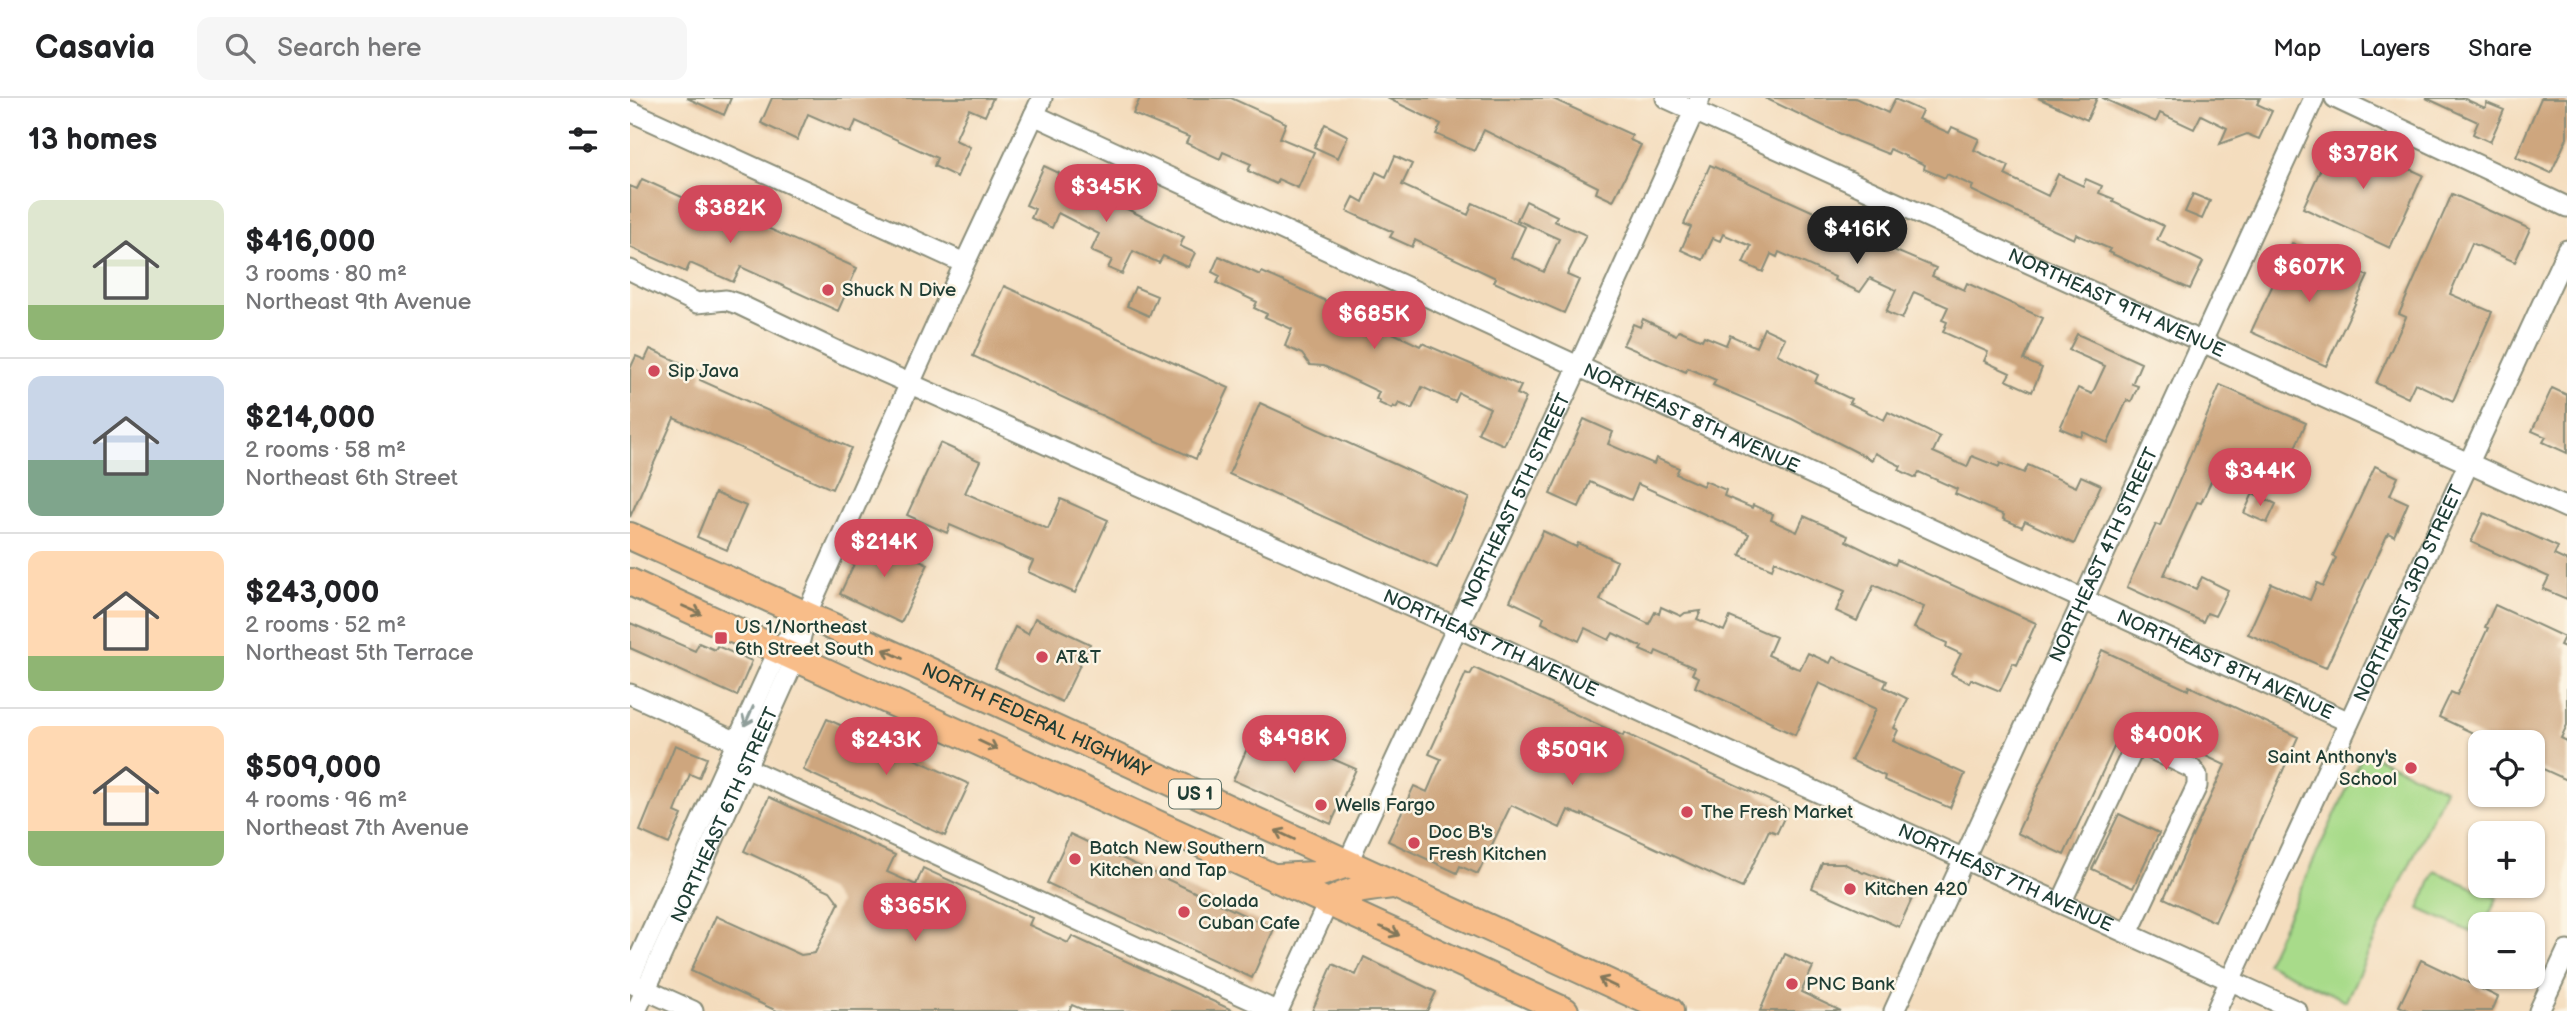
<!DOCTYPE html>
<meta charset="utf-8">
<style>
:root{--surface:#fff;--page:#f6f6f6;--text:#202124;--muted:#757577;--line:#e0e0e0;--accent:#d1495b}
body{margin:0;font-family:"Balsamiq Sans",sans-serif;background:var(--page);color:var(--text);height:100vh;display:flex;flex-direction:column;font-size:26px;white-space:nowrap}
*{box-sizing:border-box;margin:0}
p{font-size:23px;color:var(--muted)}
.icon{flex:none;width:38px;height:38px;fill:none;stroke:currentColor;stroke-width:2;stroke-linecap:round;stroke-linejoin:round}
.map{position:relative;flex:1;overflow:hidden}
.details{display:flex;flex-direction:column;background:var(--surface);width:630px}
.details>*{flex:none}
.controls{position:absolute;left:1838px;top:632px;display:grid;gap:14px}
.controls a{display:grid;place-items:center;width:77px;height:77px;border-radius:14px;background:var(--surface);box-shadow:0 2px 5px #0004;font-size:35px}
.price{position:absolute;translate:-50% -60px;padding:0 16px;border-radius:24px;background:var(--accent);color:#fff;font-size:23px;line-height:46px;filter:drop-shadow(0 2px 4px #0008)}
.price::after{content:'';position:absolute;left:50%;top:42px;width:21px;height:16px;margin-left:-10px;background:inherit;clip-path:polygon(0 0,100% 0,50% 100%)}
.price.active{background:#222;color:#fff}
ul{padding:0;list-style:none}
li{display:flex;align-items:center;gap:21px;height:175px;padding:0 28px}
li+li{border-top:2px solid var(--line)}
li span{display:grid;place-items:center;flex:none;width:196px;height:140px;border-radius:14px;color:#555}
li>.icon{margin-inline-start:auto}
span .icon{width:84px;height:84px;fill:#fffc;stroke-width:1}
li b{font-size:30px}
h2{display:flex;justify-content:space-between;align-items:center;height:84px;padding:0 28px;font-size:30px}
header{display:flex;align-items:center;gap:42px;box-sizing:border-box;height:98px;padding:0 35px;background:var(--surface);border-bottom:2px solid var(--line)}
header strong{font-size:33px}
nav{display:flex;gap:38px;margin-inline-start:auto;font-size:24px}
.search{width:490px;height:63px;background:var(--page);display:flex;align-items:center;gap:18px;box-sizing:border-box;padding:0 24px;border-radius:14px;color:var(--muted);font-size:26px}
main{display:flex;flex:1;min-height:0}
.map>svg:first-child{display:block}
.green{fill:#a8db8a;stroke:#648c5f;stroke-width:2}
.building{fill:#cea67e}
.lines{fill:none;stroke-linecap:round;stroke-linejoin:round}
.minor-casing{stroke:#8a8d79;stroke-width:23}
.major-casing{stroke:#8a8d79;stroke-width:30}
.minor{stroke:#fff;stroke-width:19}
.major{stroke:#f8bd89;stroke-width:26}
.oneway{stroke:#81775a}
.oneway2{stroke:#8f9e9a}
.poi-dot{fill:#d1495b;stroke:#fcf5e5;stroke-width:2.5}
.labels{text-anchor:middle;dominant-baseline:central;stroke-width:5;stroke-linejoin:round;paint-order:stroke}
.shield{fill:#fcf5e5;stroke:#617469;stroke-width:2}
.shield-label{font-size:18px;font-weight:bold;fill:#1f3d34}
.poi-label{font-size:19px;fill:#1f3d34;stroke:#fcf5e5;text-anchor:start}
.street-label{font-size:19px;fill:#1f3d34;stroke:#fcf5e5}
</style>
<header>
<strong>Casavia</strong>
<div class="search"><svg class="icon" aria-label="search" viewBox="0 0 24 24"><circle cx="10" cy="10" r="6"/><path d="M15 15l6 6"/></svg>Search here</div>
<nav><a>Map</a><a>Layers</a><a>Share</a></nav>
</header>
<main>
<section class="details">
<h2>13 homes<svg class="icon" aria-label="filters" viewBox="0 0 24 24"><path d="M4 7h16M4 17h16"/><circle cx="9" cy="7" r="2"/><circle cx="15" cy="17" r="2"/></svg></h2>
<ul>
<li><span style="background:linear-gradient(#dfe7d0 75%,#8fb573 0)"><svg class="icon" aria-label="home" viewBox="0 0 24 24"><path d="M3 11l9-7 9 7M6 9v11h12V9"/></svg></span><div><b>$416,000</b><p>3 rooms · 80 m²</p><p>Northeast 9th Avenue</p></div></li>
<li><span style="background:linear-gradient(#c9d6e8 60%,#7fa58c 0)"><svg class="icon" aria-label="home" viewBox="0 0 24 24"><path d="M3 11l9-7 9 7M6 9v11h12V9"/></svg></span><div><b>$214,000</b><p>2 rooms · 58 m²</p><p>Northeast 6th Street</p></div></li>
<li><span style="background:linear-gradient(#ffd9b3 75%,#8fb573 0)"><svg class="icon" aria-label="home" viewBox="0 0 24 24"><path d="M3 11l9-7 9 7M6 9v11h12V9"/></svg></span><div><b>$243,000</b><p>2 rooms · 52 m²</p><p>Northeast 5th Terrace</p></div></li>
<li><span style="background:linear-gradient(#ffd9b3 75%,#8fb573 0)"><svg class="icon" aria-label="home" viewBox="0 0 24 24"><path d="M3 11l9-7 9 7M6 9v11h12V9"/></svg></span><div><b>$509,000</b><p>4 rooms · 96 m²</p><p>Northeast 7th Avenue</p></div></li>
</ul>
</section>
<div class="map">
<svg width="1937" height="913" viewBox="0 0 1937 913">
<rect width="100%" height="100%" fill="#fcf5e5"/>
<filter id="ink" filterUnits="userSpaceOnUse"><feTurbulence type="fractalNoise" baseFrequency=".0143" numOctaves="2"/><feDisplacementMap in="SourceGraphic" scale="14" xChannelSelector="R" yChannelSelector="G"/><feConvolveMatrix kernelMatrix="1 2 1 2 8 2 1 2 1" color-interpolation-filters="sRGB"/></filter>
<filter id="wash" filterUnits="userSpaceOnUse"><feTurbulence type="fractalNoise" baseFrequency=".00686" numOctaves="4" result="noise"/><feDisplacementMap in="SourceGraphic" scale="28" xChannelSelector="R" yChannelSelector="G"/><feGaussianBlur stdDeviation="1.57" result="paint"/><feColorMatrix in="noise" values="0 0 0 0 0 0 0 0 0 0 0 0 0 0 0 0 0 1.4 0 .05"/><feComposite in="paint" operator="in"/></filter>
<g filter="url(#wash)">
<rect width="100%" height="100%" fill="#f4ddbe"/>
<path class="green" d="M1734,654L1815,691L1716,903L1636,865Z
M1805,773L1867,800L1855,826H1850V838L1789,811Z"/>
<g id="blocks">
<path class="building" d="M57,0H101L94,17Z
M142,0H363L355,18L339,11L325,42L340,49L327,79L304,68L307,60L226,23L221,35L178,16L167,42L131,25Z
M510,0H601L656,25L650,40L684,54L668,90L648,81L646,86L618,73L621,66L593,54L590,61L556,45L559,39L503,16Z
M757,0H921L1002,37L1000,42L1011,47L983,103L966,95L968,89L854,32L844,53L806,36L811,26Z
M1135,0H1225L1258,15L1265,1L1292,13L1288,21L1319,35L1322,29L1349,41L1344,52L1379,68L1375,77L1418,98L1428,76L1453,88L1456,81L1472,88L1469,95L1484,101L1483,104L1534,128L1527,142L1573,164L1560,191L1478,154L1480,151L1446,136L1444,141L1424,132L1341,92L1343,88L1317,76L1315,80L1294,71L1295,67L1260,51L1258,56L1226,43Z
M1408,0H1467L1457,22Z
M1472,0H1630L1627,6L1642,13L1629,41L1617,36L1590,46L1597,30L1571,17L1564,31L1530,15L1526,24Z
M1796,0H1833L1855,10L1857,5L1874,12L1860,44L1843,36L1848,24Z
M1911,0H1937V40L1921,75L1886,59Z
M695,26L718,38L708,60L684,49Z
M1706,37L1793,77L1760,150L1673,110Z
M765,58L782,66L772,87L838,117L843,105L895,129L881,159L914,174L929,141L887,122L896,103L927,118L924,123L956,137L937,177L949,182L934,215L864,184L866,180L785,142L782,149L760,139L763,134L717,113L724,99L733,104L746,74L756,79Z
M1080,67L1217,129L1216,132L1306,170L1302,178L1334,192L1337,185L1413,220L1394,262L1412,270L1402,294L1376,282L1380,275L1354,263L1358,254L1313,234L1317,224L1312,222L1318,209L1284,194L1272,221L1256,214L1266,192L1240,180L1230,194L1204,182L1205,179L1149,154L1147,159L1141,156L1133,174L1113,165L1121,148L1093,136L1090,143L1083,140L1073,162L1051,152L1061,129L1054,126Z
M414,68L429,75L427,81L482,107L483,104L554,139L550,148L565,155L558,169L533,158L529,165L503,153L492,176L478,170L482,162L461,153L469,136L428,115L422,130L401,120L405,111L396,107Z
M12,81L65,105L68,99L227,170L208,213L111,169L103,184L60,165L56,174L0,149V88L7,91Z
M1563,96L1580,103L1572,121L1555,114Z
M1822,96L1900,131L1885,164L1842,145L1820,196L1862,214L1823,303L1785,285L1778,300L1746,285L1776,219L1769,216Z
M1662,145L1738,178L1696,268L1621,234Z
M589,158L630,177L632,174L679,195L790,248L792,245L891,288L887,296L896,300L874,347L848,335L860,310L829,295L825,304L792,289L782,311L769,305L766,310L763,308L762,311L749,305L750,303L746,301L749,294L694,268L680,267L672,256L655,248L662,231L635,219L637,216L624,210L627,204L587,185L590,178L582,174Z
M374,188L599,290L566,361L343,258Z
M505,189L527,198L519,218L497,208Z
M1013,221L1046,237L1049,232L1072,242L1074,238L1096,247L1100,237L1126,249L1134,230L1155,240L1147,256L1188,277L1185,284L1221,301L1219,305L1254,322L1258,314L1310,339L1303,354L1337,369L1342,358L1369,369L1370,365L1394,375L1398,367L1446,389L1451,378L1471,387L1444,446L1395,423L1392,429L1373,421L1374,417L1325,396L1327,391L1289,374L1286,380L1269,372L1271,368L1245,355L1242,362L1162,321L1083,287L1086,282L1058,270L1056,274L993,247L1003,226L1010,229Z
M1447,236L1511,265L1502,286L1508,288L1501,304L1497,302L1478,345L1453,334L1451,339L1430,330L1448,290L1462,296L1475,268L1439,252Z
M20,251L73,275L70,282L221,350L202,391L44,320L0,419V271L6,258L15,262Z
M1590,287L1676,325L1664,352L1659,350L1642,385L1591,362L1571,405L1567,404L1534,477L1566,491L1572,479L1598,492L1585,518L1577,515L1573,524L1497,489L1526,426L1530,428Z
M1922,290L1937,297V355L1913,344L1916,339L1902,333Z
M630,305L839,400L807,470L599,376Z
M954,321L983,334L978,346L1024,366L1026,360L1049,370L1046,376L1073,388L1075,383L1096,392L1094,398L1122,410L1123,407L1143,416L1141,422L1167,434L1174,418L1218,438L1216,443L1265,467L1267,462L1406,525L1387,567L1383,565L1370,593L1341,581L1339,585L1321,576L1331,556L1316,549L1317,545L1284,530L1294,509L1244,487L1227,523L1206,513L1215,493L1145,463L1142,471L1110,457L1119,436L1008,386L1001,402L960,384L949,409L920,396Z
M310,345L350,363L335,395L418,431L431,401L478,422L445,495L398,474L403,463L320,427L317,435L277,417Z
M1745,368L1768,379L1760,397L1778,405L1764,438L1758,435L1696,570L1618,536L1641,485L1680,502L1687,485L1693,488L1706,460L1703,458Z
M85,395L116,408L97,452L67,439Z
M1623,395L1646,406L1637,425L1614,415Z
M1854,415L1928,449L1924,457L1937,463V501L1913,491L1919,479L1841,444Z
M913,433L946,449L948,445L987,463L970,502L1019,526L1025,514L1029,516L1031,509L1051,518L1055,515L1071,513L1067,521L1094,533L1100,519L1146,539L1138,557L1166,570L1170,571L1178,555L1200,565L1203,559L1257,583L1254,589L1278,601L1264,630L1268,632L1263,643L1335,676L1320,710L1254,682L1255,678L1221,662L1246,611L1189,585L1165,637L1141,626L1142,624L1065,589L1069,579L1062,576L1065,570L1026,553L1024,558L1010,552L1012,549L983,535L979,542L955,530L949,543L912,525L914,519L880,503Z
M237,438L298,466L271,525L210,496Z
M1865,507L1934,539L1930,547L1937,550V627L1931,640L1937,643V682L1902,666V644H1862L1809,619L1821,594L1827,597L1858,530L1855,529Z
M405,520L460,546L432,604L365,571L385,529L398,536Z
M0,525L65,553L69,545L85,552L87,548L122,563L107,598L0,550Z
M1472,552L1558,592L1559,588L1668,639L1585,824L1534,800L1595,667L1497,621L1434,757L1387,735Z
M844,570L993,638L994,635L1158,711L1147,735L1139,732L1112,790L952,716V718L938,712L930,730L881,707L848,776L830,768L827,775L758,743L784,688L797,694L811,661L799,656L836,575L840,577Z
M197,621L339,686L315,738L173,672Z
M627,628L726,671L701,726L603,682Z
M45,647L77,660L69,680L60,676L45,714L52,717L39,746L10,733Z
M139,699L265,757L257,774L286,787L293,770L402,820L399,827L438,845L442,838L604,913H456L442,907L439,913H147L61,873L86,818L171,857L185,855L209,805L200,793L114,753Z
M1489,716L1529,735L1503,790L1462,771Z
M440,736L644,831L622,880L417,785Z
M1192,765H1213L1233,775L1235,774L1285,794L1269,829L1182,790Z
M1155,856L1183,869L1171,894L1211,913H1130Z
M734,859L806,894L797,913H682L703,866L726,877Z
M1791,862L1868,899L1862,913H1780L1769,908Z"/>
</g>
</g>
<g filter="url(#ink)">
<use href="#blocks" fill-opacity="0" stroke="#8a8d79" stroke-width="2"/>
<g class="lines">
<defs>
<g id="minor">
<path id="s1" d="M1036,0L1937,410"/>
<path d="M1705,0L1937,109"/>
<path d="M0,13L334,165"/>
<path id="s2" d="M404,17L1719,624"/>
<path id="s3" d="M0,172L67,205L96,202L108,206L209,254L826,529L1667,913"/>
<path d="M0,596L107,644"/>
<path d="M116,670L646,913"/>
<path id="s4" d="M717,766L948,269L1070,0"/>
<path d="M1431,805L1504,650L1513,647L1561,670L1567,677V688L1498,835"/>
<path d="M0,880L149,551L156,542"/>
<path d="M3,886L63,913"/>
<path id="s5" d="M6,913L166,559L176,517L317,203L412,0"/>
<path d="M648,913L698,805"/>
<path id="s6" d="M1264,913L1684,0"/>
<path id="s7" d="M1586,913L1937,152"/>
<path d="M1909,913L1937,853"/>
</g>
<g id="major">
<path id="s8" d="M0,438L201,528L1040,913"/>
<path d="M0,484L935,913"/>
<path d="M647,779L685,777L717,766"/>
<path d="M698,805C719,791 738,790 763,787"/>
</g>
</defs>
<use href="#minor" class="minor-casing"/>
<use href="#major" class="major-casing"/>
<use href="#minor" class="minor"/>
<use href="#major" class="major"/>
</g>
<defs><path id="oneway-shaft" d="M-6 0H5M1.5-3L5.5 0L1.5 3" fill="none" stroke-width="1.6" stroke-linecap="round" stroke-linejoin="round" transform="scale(1.75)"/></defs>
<g class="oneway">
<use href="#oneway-shaft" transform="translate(62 512) rotate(24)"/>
<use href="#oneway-shaft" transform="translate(263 556) rotate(-155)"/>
<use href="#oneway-shaft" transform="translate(358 647) rotate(25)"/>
<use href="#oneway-shaft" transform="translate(655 737) rotate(-155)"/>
<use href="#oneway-shaft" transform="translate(760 833) rotate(25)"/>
<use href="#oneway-shaft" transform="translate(978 885) rotate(-155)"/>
</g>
<use class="oneway2" href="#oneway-shaft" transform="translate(119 618) rotate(114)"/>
</g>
<g class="poi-dot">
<circle cx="198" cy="192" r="7"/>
<circle cx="24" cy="273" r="7"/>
<rect x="84" y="533" width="14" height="14" rx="3.5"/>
<circle cx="412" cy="559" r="7"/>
<circle cx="1781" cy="670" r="7"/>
<circle cx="691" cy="707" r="7"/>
<circle cx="1057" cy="714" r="7"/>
<circle cx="784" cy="745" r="7"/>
<circle cx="445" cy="761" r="7"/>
<circle cx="1220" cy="791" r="7"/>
<circle cx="554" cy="814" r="7"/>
<circle cx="1162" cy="886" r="7"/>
</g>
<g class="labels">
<rect class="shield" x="539" y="681.5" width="52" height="29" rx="5"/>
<g class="shield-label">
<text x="565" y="696">US 1</text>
</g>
<g class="poi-label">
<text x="212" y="192">Shuck N Dive</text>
<text x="38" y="273">Sip Java</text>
<text x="105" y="529">US 1/Northeast<tspan x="105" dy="22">6th Street South</tspan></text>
<text x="426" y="559">AT&amp;T</text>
<text x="1767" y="659" text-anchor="end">Saint Anthony's<tspan x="1767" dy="22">School</tspan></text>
<text x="705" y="707">Wells Fargo</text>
<text x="1071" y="714">The Fresh Market</text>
<text x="798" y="734">Doc B's<tspan x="798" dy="22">Fresh Kitchen</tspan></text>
<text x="459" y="750">Batch New Southern<tspan x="459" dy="22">Kitchen and Tap</tspan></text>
<text x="1234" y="791">Kitchen 420</text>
<text x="568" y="803">Colada<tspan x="568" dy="22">Cuban Cafe</tspan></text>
<text x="1176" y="886">PNC Bank</text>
</g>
<g class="street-label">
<text stroke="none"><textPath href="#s1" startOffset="495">NORTHEAST 9TH AVENUE</textPath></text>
<text stroke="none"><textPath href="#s2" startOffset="724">NORTHEAST 8TH AVENUE</textPath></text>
<text stroke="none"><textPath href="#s4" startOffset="401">NORTHEAST 5TH STREET</textPath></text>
<text stroke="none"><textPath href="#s6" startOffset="502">NORTHEAST 4TH STREET</textPath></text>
<text stroke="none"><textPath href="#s7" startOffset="460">NORTHEAST 3RD STREET</textPath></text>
<text stroke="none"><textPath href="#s3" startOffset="942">NORTHEAST 7TH AVENUE</textPath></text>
<text stroke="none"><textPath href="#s2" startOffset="1312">NORTHEAST 8TH AVENUE</textPath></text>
<text stroke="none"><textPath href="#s8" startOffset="446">NORTH FEDERAL HIGHWAY</textPath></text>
<text stroke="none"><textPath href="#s5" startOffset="215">NORTHEAST 6TH STREET</textPath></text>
<text stroke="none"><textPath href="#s3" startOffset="1508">NORTHEAST 7TH AVENUE</textPath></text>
</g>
</g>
</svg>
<div class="controls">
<a><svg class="icon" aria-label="locate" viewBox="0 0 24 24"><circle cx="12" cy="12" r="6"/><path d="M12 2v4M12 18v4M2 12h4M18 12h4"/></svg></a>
<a>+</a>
<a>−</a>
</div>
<b class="price" style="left:1733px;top:93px">$378K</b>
<b class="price" style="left:476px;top:126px">$345K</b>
<b class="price" style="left:100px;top:147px">$382K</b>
<b class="price active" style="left:1227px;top:168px">$416K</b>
<b class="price" style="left:1679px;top:206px">$607K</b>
<b class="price" style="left:744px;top:253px">$685K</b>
<b class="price" style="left:1630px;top:410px">$344K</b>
<b class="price" style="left:254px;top:481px">$214K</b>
<b class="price" style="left:1536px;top:674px">$400K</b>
<b class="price" style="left:664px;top:677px">$498K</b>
<b class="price" style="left:256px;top:679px">$243K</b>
<b class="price" style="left:942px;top:689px">$509K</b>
<b class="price" style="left:285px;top:845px">$365K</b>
</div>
</main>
